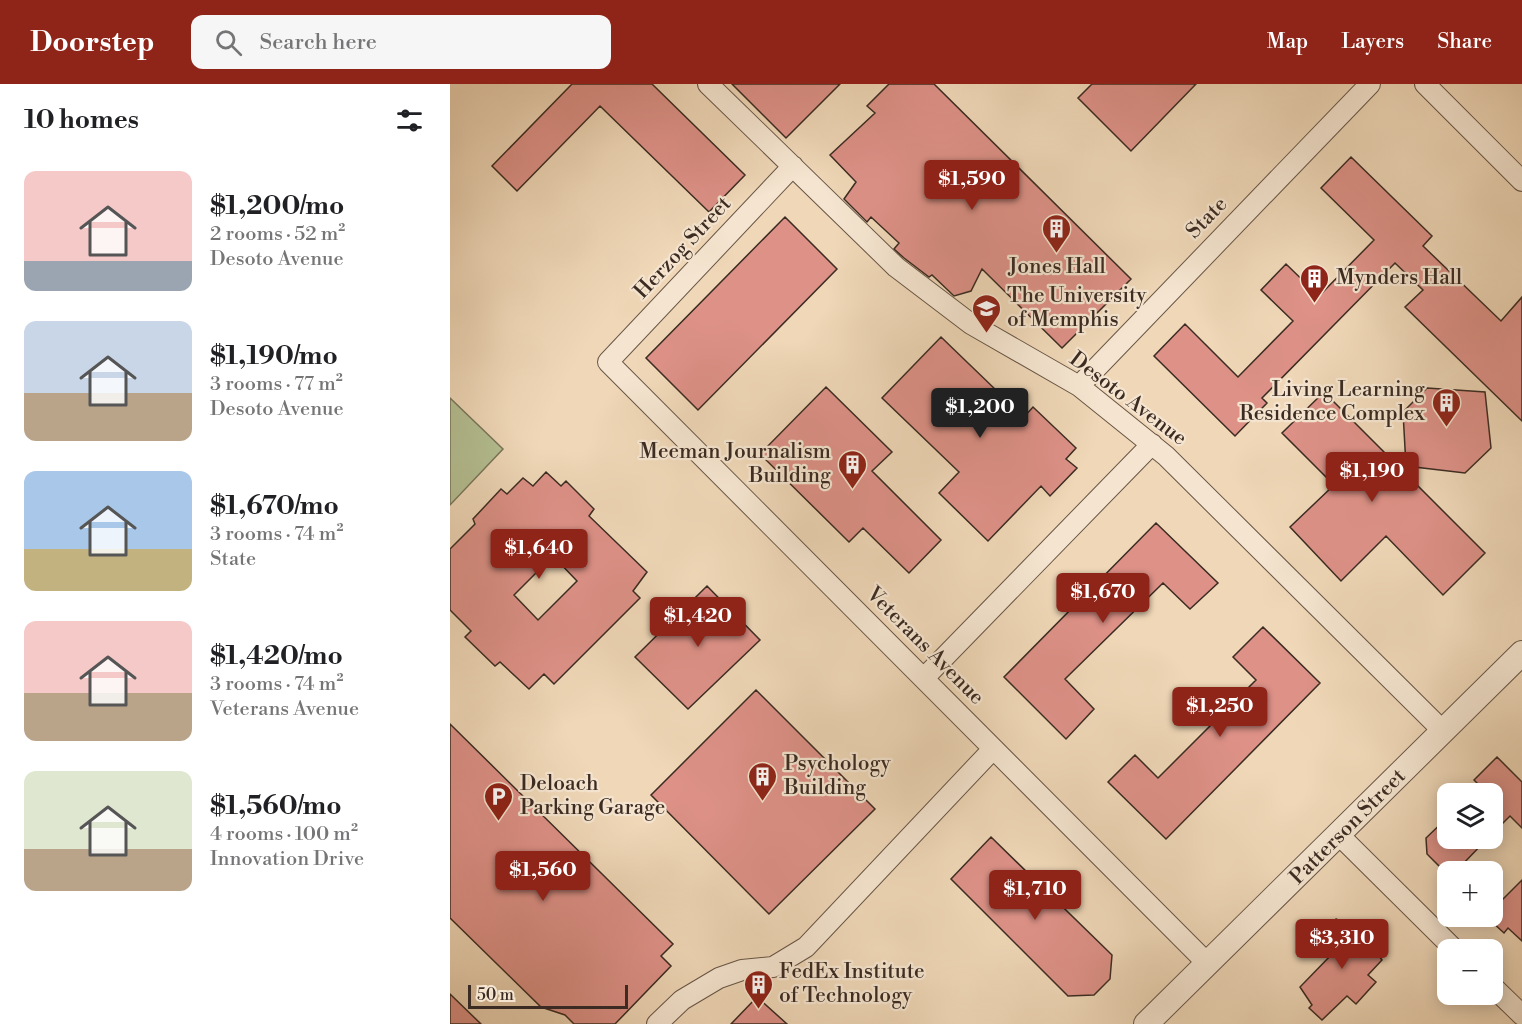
<!DOCTYPE html>
<meta charset="utf-8">
<style>
:root{--surface:#fff;--page:#f6f6f6;--text:#202124;--muted:#757577;--accent:#8f2418}
body{margin:0;font-family:"Libre Bodoni",serif;background:var(--page);color:var(--text);height:100vh;display:flex;flex-direction:column;font-size:22px;white-space:nowrap}
*{box-sizing:border-box;margin:0}
p{font-size:20px;color:var(--muted)}
.icon{flex:none;width:33px;height:33px;fill:none;stroke:currentColor;stroke-width:2;stroke-linecap:round;stroke-linejoin:round}
.map{position:relative;flex:1;overflow:hidden}
.details{display:flex;flex-direction:column;background:var(--surface);width:450px}
.details>*{flex:none}
.fabs{position:absolute;left:987px;top:699px;display:grid;gap:12px}
.fabs a{display:grid;place-items:center;width:66px;height:66px;border-radius:12px;background:var(--surface);box-shadow:0 3px 15px #0003;font-size:30px}
.scale{position:absolute;left:18px;bottom:15px;width:160px;box-sizing:border-box;padding-left:6px;border:3px solid #3b2b22;border-top:0;font-size:16px;line-height:21px;white-space:nowrap;color:#3b2b22;-webkit-text-stroke:4px #f5e5d0;paint-order:stroke}
.price{position:absolute;translate:-50% -51px;padding:0 14px;border-radius:6px;background:var(--accent);color:#fff;font-size:20px;line-height:39px;filter:drop-shadow(0 2px 3px #0008)}
.price::after{content:'';position:absolute;left:50%;top:36px;width:18px;height:14px;margin-left:-9px;background:inherit;clip-path:polygon(0 0,100% 0,50% 100%)}
.price.selected{background:#222;color:#fff}
ul{padding:0;list-style:none}
li{display:flex;align-items:center;gap:18px;height:150px;padding:0 24px}
li span{display:grid;place-items:center;flex:none;width:168px;height:120px;border-radius:12px;color:#555}
li>.icon{margin-inline-start:auto}
span .icon{width:72px;height:72px;fill:#fffc;stroke-width:1}
li b{font-size:26px}
h2{display:flex;justify-content:space-between;align-items:center;height:72px;padding:0 24px;font-size:26px}
header{display:flex;align-items:center;gap:36px;box-sizing:border-box;height:84px;padding:0 30px;background:var(--accent);color:#fff}
header strong{font-size:28px}
nav{display:flex;gap:33px;margin-inline-start:auto;font-size:21px}
.search{width:420px;height:54px;background:var(--page);display:flex;align-items:center;gap:15px;box-sizing:border-box;padding:0 21px;border-radius:12px;color:var(--muted);font-size:22px}
main{display:flex;flex:1;min-height:0}
.map>svg:first-child{display:block}
.green{fill:#b4bf92;stroke:#78755a;stroke-width:1.5}
.building{fill:#dd9187;stroke:#3b2b22;stroke-width:1.5;fill-rule:evenodd}
.lines{fill:none;stroke-linecap:round;stroke-linejoin:round}
.minor-casing{stroke:#685647;stroke-width:22}
.tertiary-casing{stroke:#685647;stroke-width:26}
.minor{stroke:#f5e5d0;stroke-width:20}
.tertiary{stroke:#f5e5d0;stroke-width:24}
.labels{text-anchor:middle;dominant-baseline:central;stroke-width:4.5;stroke-linejoin:round;paint-order:stroke}
.street-label{font-size:21px;fill:#3b2b22;stroke:#f5e5d0}
.poi-label{font-size:21px;fill:#3b2b22;stroke:#f5e5d0;text-anchor:start}
</style>
<header>
<strong>Doorstep</strong>
<div class="search"><svg class="icon" aria-label="search" viewBox="0 0 24 24"><circle cx="10" cy="10" r="6"/><path d="M15 15l6 6"/></svg>Search here</div>
<nav><a>Map</a><a>Layers</a><a>Share</a></nav>
</header>
<main>
<section class="details">
<h2>10 homes<svg class="icon" aria-label="filters" viewBox="0 0 24 24"><path d="M4 7h16M4 17h16"/><circle cx="9" cy="7" r="2"/><circle cx="15" cy="17" r="2"/></svg></h2>
<ul>
<li><span style="background:linear-gradient(#f6c9c9 75%,#9aa5b1 0)"><svg class="icon" aria-label="home" viewBox="0 0 24 24"><path d="M3 11l9-7 9 7M6 9v11h12V9"/></svg></span><div><b>$1,200/mo</b><p>2 rooms · 52 m²</p><p>Desoto Avenue</p></div></li>
<li><span style="background:linear-gradient(#c9d6e8 60%,#b9a48a 0)"><svg class="icon" aria-label="home" viewBox="0 0 24 24"><path d="M3 11l9-7 9 7M6 9v11h12V9"/></svg></span><div><b>$1,190/mo</b><p>3 rooms · 77 m²</p><p>Desoto Avenue</p></div></li>
<li><span style="background:linear-gradient(#a9c7e8 65%,#c2b280 0)"><svg class="icon" aria-label="home" viewBox="0 0 24 24"><path d="M3 11l9-7 9 7M6 9v11h12V9"/></svg></span><div><b>$1,670/mo</b><p>3 rooms · 74 m²</p><p>State</p></div></li>
<li><span style="background:linear-gradient(#f6c9c9 60%,#b9a48a 0)"><svg class="icon" aria-label="home" viewBox="0 0 24 24"><path d="M3 11l9-7 9 7M6 9v11h12V9"/></svg></span><div><b>$1,420/mo</b><p>3 rooms · 74 m²</p><p>Veterans Avenue</p></div></li>
<li><span style="background:linear-gradient(#dfe7d0 65%,#b9a48a 0)"><svg class="icon" aria-label="home" viewBox="0 0 24 24"><path d="M3 11l9-7 9 7M6 9v11h12V9"/></svg></span><div><b>$1,560/mo</b><p>4 rooms · 100 m²</p><p>Innovation Drive</p></div></li>
</ul>
</section>
<div class="map">
<svg width="1072" height="940" viewBox="0 0 1072 940">
<rect width="100%" height="100%" fill="#efd7b7"/>
<filter id="stains"><feTurbulence type="fractalNoise" baseFrequency=".00333" numOctaves="4"/><feColorMatrix values="0 0 0 0 .2 0 0 0 0 .09 0 0 0 0 .02 0 0 0 .5 -.17"/></filter>
<radialGradient id="worn" r=".72"><stop offset=".6" stop-color="#630" stop-opacity="0"/><stop offset="1" stop-color="#630" stop-opacity=".3"/></radialGradient>
<path class="green" d="M0,314L53,365L0,421Z"/>
<path class="building" d="M122,0H202L295,91L259,128L150,22L67,107L42,82Z
M282,0H390L336,54Z
M439,0H484L681,195L612,264L532,185L521,207L504,212L482,191L479,193L454,174L444,165L449,159L421,133L417,138L394,115L406,98L380,71L425,29L417,22Z
M642,0H746L681,67L628,14Z
M901,73L982,152L973,162L1051,237L1072,213V337L955,223L973,206L945,179L812,314L817,319L785,352L704,272L735,240L788,293L843,237L811,206L836,180L869,212L924,156L871,104Z
M335,133L387,185L248,326L196,274Z
M491,253L574,333L583,323L626,364L616,375L627,384L600,412L591,402L538,457L489,409L509,388L432,314Z
M376,303L442,368L422,387L491,456L459,489L413,444L399,458L310,370Z
M977,304L1035,308L1041,364L1015,389L956,382L953,328Z
M874,308L1035,469L993,511L936,452L891,497L840,443L884,401L832,349Z
M96,388L111,402L116,397L144,425L139,432L197,488L183,507L190,514L104,600L94,590L79,605L50,578L45,582L15,553L21,547L0,526V465L25,440L23,435L51,405L57,410L73,394L83,402ZM103,472L127,497L88,536L64,511Z
M706,439L768,499L740,525L713,499L615,595L644,625L616,655L554,593Z
M257,502L310,556L238,625L185,573Z
M813,543L870,599L716,755L658,698L685,671L708,694L806,596L783,573Z
M306,606L425,725L319,830L201,711Z
M0,640L223,860L211,872L221,882L165,940H124L115,931L91,923L0,834Z
M1047,673L1072,698V744L1060,732L1042,750V710H1020L1029,701L1024,696Z
M998,733V754H1038L1008,785L991,784L977,770L976,754Z
M541,753L662,871L660,895L644,911L618,912L501,795Z
M1072,796V857L1058,844L1054,849L1042,838V826Z
M886,835L908,845L932,876L918,891L926,898L906,920L897,912L872,936L859,924L862,921L850,903L884,868L875,847L877,841Z
M0,910L31,940H0Z
M307,913L337,940H281Z"/>
<g class="lines">
<defs>
<path id="minor" d="M258,0L446,183L521,240L629,302L716,372L994,648
M975,0L1072,97
M343,82L158,278L758,880
M629,302L920,0
M474,594L702,360
M889,751L1005,866
M1042,902L1072,931
M207,940L232,916L269,894L292,886L323,883L356,863L543,665"/>
<path id="tertiary" d="M696,940L1072,569"/>
</defs>
<use href="#minor" class="minor-casing"/>
<use href="#tertiary" class="tertiary-casing"/>
<use href="#minor" class="minor"/>
<use href="#tertiary" class="tertiary"/>
</g>
<defs>
<symbol id="building-pin" viewBox="-11 -11 22 30"><path d="M0 17L-7.5 6A9.5 9.5 0 1 1 7.5 6Z" fill="#8f2418" stroke="#f5e5d0"/><path d="M-4-6H4V6H1V3H-1V6H-4ZM-2.5-4.3h1.7v1.8h-1.7ZM.8-4.3h1.7v1.8H.8ZM-2.5-1h1.7V.8h-1.7ZM.8-1h1.7V.8H.8Z" fill="#fff"/></symbol>
<symbol id="university-pin" viewBox="-11 -11 22 30"><path d="M0 17L-7.5 6A9.5 9.5 0 1 1 7.5 6Z" fill="#8f2418" stroke="#f5e5d0"/><path d="M0-5L7-2L0 1L-7-2ZM-4 1L0 2.5L4 1V4Q0 6-4 4Z" fill="#fff"/></symbol>
<symbol id="parking-pin" viewBox="-11 -11 22 30"><path d="M0 17L-7.5 6A9.5 9.5 0 1 1 7.5 6Z" fill="#8f2418" stroke="#f5e5d0"/><path d="M-3.5-5.5H1a3.5 3.5 0 0 1 0 7H-1V5.5H-3.5ZM-1-3.4V-.6H.8a1.4 1.4 0 0 0 0-2.8Z" fill="#fff"/></symbol>
</defs>
<g fill-rule="evenodd">
<use href="#building-pin" x="590" y="128" width="33" height="45"/>
<use href="#building-pin" x="848" y="178" width="33" height="45"/>
<use href="#university-pin" x="520" y="208" width="33" height="45"/>
<use href="#building-pin" x="980" y="302" width="33" height="45"/>
<use href="#building-pin" x="386" y="364" width="33" height="45"/>
<use href="#building-pin" x="296" y="676" width="33" height="45"/>
<use href="#parking-pin" x="32" y="696" width="33" height="45"/>
<use href="#building-pin" x="292" y="884" width="33" height="45"/>
</g>
<g class="labels">
<g class="street-label">
<text transform="translate(757 134) rotate(-46)">State</text>
<text transform="translate(233 164) rotate(-47)">Herzog Street</text>
<text transform="translate(678 315) rotate(37)">Desoto Avenue</text>
<text transform="translate(475 562) rotate(45)">Veterans Avenue</text>
<text transform="translate(898 743) rotate(-45)">Patterson Street</text>
</g>
<g class="poi-label">
<text x="607" y="183" text-anchor="middle">Jones Hall</text>
<text x="886" y="194">Mynders Hall</text>
<text x="557" y="212">The University<tspan x="557" dy="24">of Memphis</tspan></text>
<text x="975" y="306" text-anchor="end">Living Learning<tspan x="975" dy="24">Residence Complex</tspan></text>
<text x="381" y="368" text-anchor="end">Meeman Journalism<tspan x="381" dy="24">Building</tspan></text>
<text x="334" y="680">Psychology<tspan x="334" dy="24">Building</tspan></text>
<text x="70" y="700">Deloach<tspan x="70" dy="24">Parking Garage</tspan></text>
<text x="329" y="888">FedEx Institute<tspan x="329" dy="24">of Technology</tspan></text>
</g>
</g>
<rect width="100%" height="100%" filter="url(#stains)"/>
<rect width="100%" height="100%" fill="url(#worn)"/>
</svg>
<div class="fabs">
<a><svg class="icon" aria-label="layers" viewBox="0 0 24 24"><path d="M12 4l9 5-9 5-9-5zM3 14l9 5 9-5"/></svg></a>
<a>+</a>
<a>−</a>
</div>
<div class="scale">50 m</div>
<b class="price" style="left:522px;top:127px">$1,590</b>
<b class="price selected" style="left:530px;top:355px">$1,200</b>
<b class="price" style="left:922px;top:419px">$1,190</b>
<b class="price" style="left:89px;top:496px">$1,640</b>
<b class="price" style="left:653px;top:540px">$1,670</b>
<b class="price" style="left:248px;top:564px">$1,420</b>
<b class="price" style="left:770px;top:654px">$1,250</b>
<b class="price" style="left:93px;top:818px">$1,560</b>
<b class="price" style="left:585px;top:837px">$1,710</b>
<b class="price" style="left:892px;top:886px">$3,310</b>
</div>
</main>
